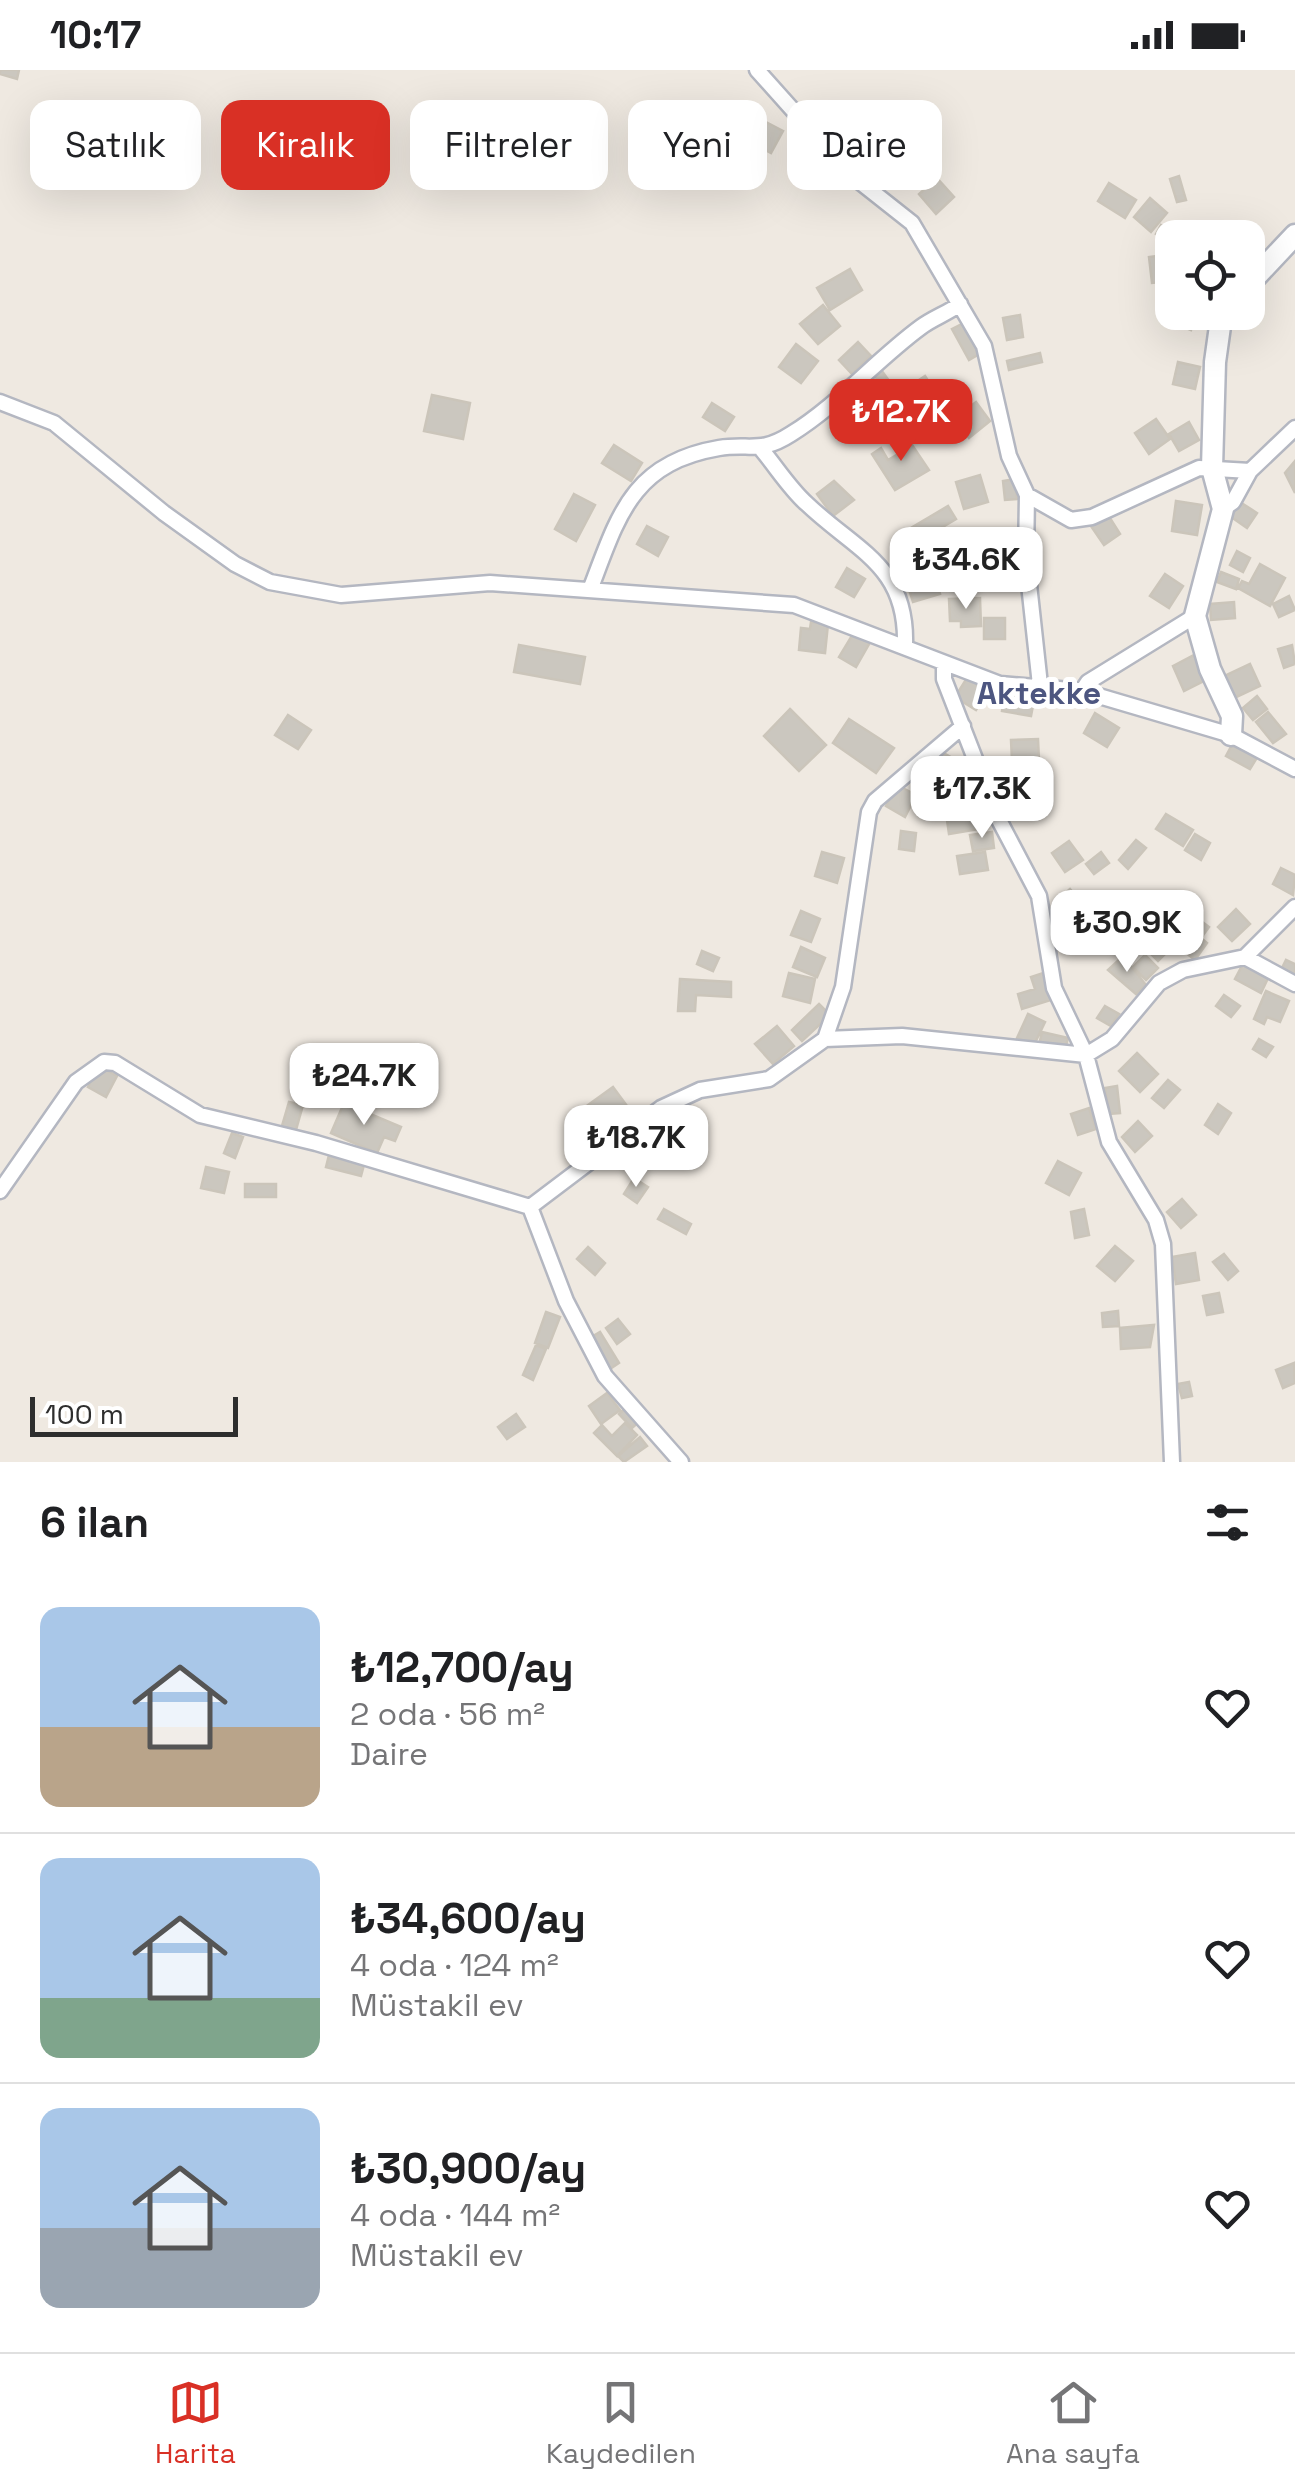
<!DOCTYPE html>
<html lang="tr">
<meta charset="utf-8">
<style>
:root{--surface:#fff;--page:#f6f6f6;--text:#202124;--muted:#757577;--line:#e0e0e0;--accent:#d93025}
body{margin:0;font-family:"Space Grotesk",sans-serif;background:var(--page);color:var(--text);height:100vh;display:flex;flex-direction:column;font-size:38px;white-space:nowrap}
*{box-sizing:border-box;margin:0}
p{font-size:32px;color:var(--muted)}
.icon{flex:none;width:55px;height:55px;fill:none;stroke:currentColor;stroke-width:2;stroke-linecap:round;stroke-linejoin:round}
.map{position:relative;height:1392px;overflow:hidden}
.details{display:flex;flex-direction:column;background:var(--surface);flex:1}
.details>*{flex:none}
.top-card{position:absolute;left:30px;top:30px;width:1235px;height:90px;display:flex;gap:20px}
.tools{position:absolute;left:1155px;top:150px;display:grid;gap:20px}
.tools a{display:grid;place-items:center;width:110px;height:110px;border-radius:20px;background:var(--surface);box-shadow:0 10px 40px #0002;font-size:50px}
.scale{position:absolute;left:30px;bottom:25px;width:208px;box-sizing:border-box;padding-left:10px;border:5px solid #2e2e2e;border-top:0;font-size:28px;line-height:35px;white-space:nowrap;color:#2e2e2e;-webkit-text-stroke:8px #fff;paint-order:stroke}
.price{position:absolute;translate:-50% -85px;padding:0 22px;border-radius:20px;background:#fff;color:#222;font-size:32px;line-height:65px;filter:drop-shadow(0 2px 5px #0008)}
.price::after{content:'';position:absolute;left:50%;top:60px;width:30px;height:22px;margin-left:-15px;background:inherit;clip-path:polygon(0 0,100% 0,50% 100%)}
.price.on{background:var(--accent);color:#fff}
ul{padding:0;list-style:none}
li{display:flex;align-items:center;gap:30px;height:250px;padding:0 40px}
li+li{border-top:2px solid var(--line)}
li span{display:grid;place-items:center;flex:none;width:280px;height:200px;border-radius:20px;color:#555}
li>.icon{margin-inline-start:auto}
span .icon{width:120px;height:120px;fill:#fffc;stroke-width:1}
li b{font-size:42px}
h2{display:flex;justify-content:space-between;align-items:center;height:120px;padding:0 40px;font-size:42px}
.chip{padding:0 35px;border-radius:20px;background:var(--surface);box-shadow:0 10px 40px #0002;font-size:35px;line-height:90px}
.chip.on{background:var(--accent);color:#fff}
.status{display:flex;justify-content:space-between;align-items:center;height:70px;padding:0 50px;background:var(--surface);direction:ltr}
.status svg{height:28px;fill:currentColor}
.tab-bar{display:flex;justify-content:space-around;align-items:center;height:140px;border-top:2px solid var(--line);background:var(--surface);font-size:28px;color:var(--muted)}
.tab-bar a{display:grid;justify-items:center;gap:5px}
.tab-bar .on{color:var(--accent)}
.map>svg:first-child{display:block}
.building{fill:#cbc7bf;stroke:#cbc5ba;stroke-width:2.5}
.lines{fill:none;stroke-linecap:round;stroke-linejoin:round}
.street-casing{stroke:#b4b7c1;stroke-width:19}
.secondary-casing{stroke:#b4b7c1;stroke-width:25}
.street{stroke:#fff;stroke-width:14}
.secondary{stroke:#fff;stroke-width:20}
.labels{text-anchor:middle;dominant-baseline:central;stroke-width:10;stroke-linejoin:round;paint-order:stroke}
.quarter-label{font-size:32px;font-weight:bold;fill:#4d5680;stroke:#fff}
</style>
<div class="status"><b>10:17</b><svg viewBox="0 0 49 12"><path d="M0 12V9h3v3zM5 12V6h3v6zM10 12V3h3v9zM15 12V0h3v12zM26 1h20v11H26zM47 4h2v5h-2z"/></svg></div>
<div class="map">
<svg width="1295" height="1392" viewBox="0 0 1295 1392">
<rect width="100%" height="100%" fill="#efe9e1"/>
<path class="building" d="M0,0H19L17,9L0,4Z
M764,51L783,61L771,83L753,73Z
M1179,106L1186,130L1177,132L1170,109Z
M937,108L954,127L936,144L919,124Z
M1109,113L1136,130L1125,148L1098,131Z
M1150,128L1167,143L1151,162L1134,147Z
M1161,155L1180,165L1179,168H1172V173L1156,164Z
M1172,184V211L1152,213L1149,187Z
M850,199L862,220L830,240L817,218Z
M823,235L840,256L818,274L800,254Z
M1176,242L1196,247L1191,260L1172,252Z
M1020,245L1023,267L1007,270L1003,248Z
M964,253L981,283L969,290L952,259Z
M858,272L871,286L852,304L839,290Z
M796,274L818,291L801,313L779,297Z
M1040,283L1042,292L1009,300L1007,291Z
M1178,292L1200,297L1195,319L1173,314Z
M879,297L892,315L885,320L872,302Z
M870,305L887,331L868,343L851,317Z
M925,306L938,326L917,339L904,320Z
M432,325L470,333L463,369L424,361Z
M976,332L990,351L969,368L954,349Z
M712,333L734,347L725,361L703,347Z
M898,333L916,357L907,363L889,339Z
M1156,349L1170,369L1149,384L1135,363Z
M1189,352L1199,370L1179,381L1169,364Z
M906,366L929,400L895,420L872,384L881,378L888,390L898,384L892,375Z
M614,375L642,393L631,411L602,393Z
M1295,391V423L1285,403Z
M980,405L988,432L964,439L956,412Z
M1015,409L1017,429L1005,430L1003,411Z
M834,411L854,430L833,446L817,424Z
M574,424L595,435L576,471L555,459Z
M1176,431L1202,435L1197,465L1172,461Z
M1240,432L1257,443L1247,458L1231,447Z
M948,436L956,449L919,471L911,458Z
M1108,445L1120,464L1104,475L1091,456Z
M647,456L668,467L658,486L637,474Z
M1237,481L1250,488L1243,502L1230,495Z
M1260,494L1285,508L1270,536L1238,518L1242,511L1249,514Z
M847,498L865,509L854,527L836,517Z
M1221,502L1239,509L1236,519L1217,512Z
M1165,504L1183,516L1169,538L1150,526Z
M934,505L940,524L913,532L907,513Z
M1289,526L1295,540L1279,547L1273,534Z
M980,528L981,556L961,557V551H950L949,529Z
M1234,532L1235,548L1211,550L1210,534Z
M984,548H1005V569H984Z
M811,552L828,554L825,583L799,580L801,558L810,559Z
M856,559L872,569L856,597L839,587Z
M519,575L585,587L580,614L514,602Z
M1292,575L1295,594L1284,598L1278,579Z
M1194,585L1206,610L1184,621L1173,596Z
M1250,594L1260,616L1232,629L1222,607Z
M967,608L988,621L976,640L955,627Z
M1005,619L1035,625L1031,646L1002,641Z
M1257,626L1267,639L1253,650L1243,638Z
M790,639L826,675L799,701L764,666Z
M1268,642L1286,664L1273,673L1256,652Z
M1095,643L1119,658L1107,677L1084,663Z
M288,645L311,660L298,679L275,665Z
M849,649L894,678L876,703L833,673Z
M1038,669L1039,690L1012,691L1011,670Z
M1233,673L1258,686L1250,699L1226,686Z
M942,682L975,701L963,721L930,703Z
M1008,690L1013,712L992,718L986,696Z
M897,715L916,725L905,747L886,736Z
M976,739L979,759L949,764L946,743Z
M1166,744L1193,760L1183,776L1156,759Z
M901,761L916,763L914,781L899,779Z
M992,762L994,778L973,781L970,765Z
M1195,764L1210,773L1201,790L1185,780Z
M1136,770L1146,778L1128,799L1119,790Z
M1069,771L1083,790L1065,802L1052,783Z
M822,782L844,788L837,813L815,806Z
M985,782L988,800L960,804L957,786Z
M1101,782L1109,793L1094,804L1086,794Z
M1281,798L1295,805L1293,825L1273,814Z
M1070,819L1081,832L1065,845L1055,832Z
M1236,839L1250,854L1232,871L1218,857Z
M801,841L820,849L811,872L791,865Z
M1197,848L1209,857L1201,868L1207,873L1195,890L1177,876Z
M1120,859L1131,870L1123,878L1112,867Z
M1157,870L1168,881L1158,891L1147,880Z
M801,877L825,888L817,907L793,897Z
M702,881L719,888L713,901L697,894Z
M1145,885L1158,898L1146,910L1133,897Z
M1123,886L1146,915L1136,924L1108,900Z
M1286,890L1295,894V905L1282,898Z
M1244,892L1269,906L1261,923L1235,909Z
M789,903L815,909L810,933L783,926Z
M1043,903L1051,930L1022,939L1018,924L1035,919L1031,907Z
M680,909L731,912V927L696,925L695,941H678Z
M1266,921L1289,931L1280,952L1267,947L1264,954L1254,949Z
M1224,925L1240,936L1231,947L1216,936Z
M819,934L830,945L802,971L792,960Z
M1105,936L1119,944L1111,956L1097,948Z
M1028,944L1045,952L1034,975L1017,968Z
M777,956L794,976L773,994L755,974Z
M1042,962L1068,968L1065,980L1039,975Z
M1259,969L1273,977L1266,987L1253,979Z
M1137,983L1158,1004L1140,1022L1119,1001Z
M99,996L117,1006L106,1027L88,1017Z
M1168,1010L1180,1020L1164,1038L1152,1028Z
M1117,1016L1120,1043L1109,1044L1105,1018Z
M613,1017L627,1036L602,1054L588,1035Z
M289,1032L303,1035L296,1060L282,1056Z
M344,1033L401,1057L395,1071L384,1067L377,1083L331,1063Z
M1218,1034L1231,1043L1218,1064L1205,1055Z
M1089,1038L1096,1059L1078,1065L1071,1044Z
M1138,1051L1152,1066L1135,1082L1122,1067Z
M232,1063L243,1067L235,1088L224,1083Z
M330,1081L365,1091L361,1106L326,1097Z
M1058,1091L1081,1103L1069,1125L1046,1113Z
M206,1097L229,1102L224,1123L201,1118Z
M634,1108L648,1117L637,1133L624,1124Z
M245,1114H276V1127H245Z
M1182,1129L1196,1145L1181,1158L1167,1142Z
M664,1139L691,1154L686,1164L658,1149Z
M1084,1139L1089,1165L1075,1168L1071,1142Z
M1115,1176L1133,1191L1115,1211L1097,1196Z
M588,1177L605,1193L595,1205L577,1189Z
M1195,1183L1199,1210L1176,1214L1172,1187Z
M1224,1184L1238,1201L1228,1210L1213,1192Z
M1219,1223L1223,1242L1207,1245L1203,1226Z
M1118,1241L1119,1256L1103,1257L1102,1243Z
M546,1242L560,1247L548,1278L535,1273Z
M618,1249L630,1264L617,1274L606,1258Z
M1154,1255L1150,1277L1121,1279L1120,1258Z
M600,1262L619,1293L610,1299L590,1268Z
M536,1275L546,1279L533,1310L523,1305Z
M1294,1293L1295,1313L1283,1318L1276,1300Z
M1189,1312L1192,1326L1182,1328L1178,1314Z
M607,1323L620,1340L601,1354L589,1336Z
M627,1337L640,1351L632,1358L619,1344Z
M516,1344L525,1357L507,1369L498,1357Z
M625,1353L637,1365L617,1386L594,1363L602,1355L612,1366Z
M640,1367L647,1376L624,1392L618,1386Z"/>
<g class="lines">
<defs>
<path id="street" d="M757,0L850,104L912,153L984,276L1009,386L1027,425L1026,487L1040,615
M0,332L54,353L164,443L235,494L270,512L341,525L490,513L794,535L1000,614L1082,621L1231,665L1295,699
M762,380C777,398 790,419 807,434C856,481 907,495 905,574
M1027,425L1071,450L1092,447L1199,398L1250,401
M1223,439L1233,432L1250,401L1295,358
M590,520C618,447 631,393 719,378C750,373 760,384 791,364C838,335 876,290 921,257C933,248 948,243 960,234
M944,594V609L998,748L1039,826L1054,918L1086,985L1109,1072L1156,1150L1163,1174L1172,1392
M1082,621L1088,612L1195,546
M1245,887L1295,837
M825,969L843,917L869,742L875,731L963,656
M0,1121L76,1012L104,992L115,993L200,1045L316,1073L530,1137
M530,1137L661,1038L700,1020L769,1009L825,969L902,966L1086,985L1112,969L1159,913L1183,900L1245,887L1295,914
M530,1137L566,1231L605,1306L681,1392"/>
<path id="secondary" d="M1248,215L1295,165
M1222,242L1215,292L1212,398L1223,439L1195,546L1210,599L1232,646L1231,665"/>
</defs>
<use href="#street" class="street-casing"/>
<use href="#secondary" class="secondary-casing"/>
<use href="#street" class="street"/>
<use href="#secondary" class="secondary"/>
</g>
<g class="labels">
<g class="quarter-label">
<text x="1039" y="623">Aktekke</text>
</g>
</g>
</svg>
<div class="tools">
<a><svg class="icon" aria-label="locate" viewBox="0 0 24 24"><circle cx="12" cy="12" r="6"/><path d="M12 2v4M12 18v4M2 12h4M18 12h4"/></svg></a>
</div>
<div class="scale">100 m</div>
<b class="price on" style="left:901px;top:394px">₺12.7K</b>
<b class="price" style="left:966px;top:542px">₺34.6K</b>
<b class="price" style="left:982px;top:771px">₺17.3K</b>
<b class="price" style="left:1127px;top:905px">₺30.9K</b>
<b class="price" style="left:364px;top:1058px">₺24.7K</b>
<b class="price" style="left:636px;top:1120px">₺18.7K</b>
<div class="top-card">
<a class="chip">Satılık</a>
<a class="chip on">Kiralık</a>
<a class="chip">Filtreler</a>
<a class="chip">Yeni</a>
<a class="chip">Daire</a>
</div>
</div>
<section class="details">
<h2>6 ilan<svg class="icon" aria-label="filters" viewBox="0 0 24 24"><path d="M4 7h16M4 17h16"/><circle cx="9" cy="7" r="2"/><circle cx="15" cy="17" r="2"/></svg></h2>
<ul>
<li><span style="background:linear-gradient(#a9c7e8 60%,#b9a48a 0)"><svg class="icon" aria-label="home" viewBox="0 0 24 24"><path d="M3 11l9-7 9 7M6 9v11h12V9"/></svg></span><div><b>₺12,700/ay</b><p>2 oda · 56 m²</p><p>Daire</p></div><svg class="icon" aria-label="heart" viewBox="0 0 24 24"><path d="M12 20l-8-8c-3-5 5-10 8-4 3-6 11-1 8 4z"/></svg></li>
<li><span style="background:linear-gradient(#a9c7e8 70%,#7fa58c 0)"><svg class="icon" aria-label="home" viewBox="0 0 24 24"><path d="M3 11l9-7 9 7M6 9v11h12V9"/></svg></span><div><b>₺34,600/ay</b><p>4 oda · 124 m²</p><p>Müstakil ev</p></div><svg class="icon" aria-label="heart" viewBox="0 0 24 24"><path d="M12 20l-8-8c-3-5 5-10 8-4 3-6 11-1 8 4z"/></svg></li>
<li><span style="background:linear-gradient(#a9c7e8 60%,#9aa5b1 0)"><svg class="icon" aria-label="home" viewBox="0 0 24 24"><path d="M3 11l9-7 9 7M6 9v11h12V9"/></svg></span><div><b>₺30,900/ay</b><p>4 oda · 144 m²</p><p>Müstakil ev</p></div><svg class="icon" aria-label="heart" viewBox="0 0 24 24"><path d="M12 20l-8-8c-3-5 5-10 8-4 3-6 11-1 8 4z"/></svg></li>
</ul>
</section>
<nav class="tab-bar">
<a class="on"><svg class="icon" aria-label="map" viewBox="0 0 24 24"><path d="M3 6l6-2 6 2 6-2v14l-6 2-6-2-6 2zM9 4v14M15 6v14"/></svg>Harita</a>
<a><svg class="icon" aria-label="saved" viewBox="0 0 24 24"><path d="M7 4h10v16l-5-4-5 4z"/></svg>Kaydedilen</a>
<a><svg class="icon" aria-label="home" viewBox="0 0 24 24"><path d="M3 11l9-7 9 7M6 9v11h12V9"/></svg>Ana sayfa</a>
</nav>
